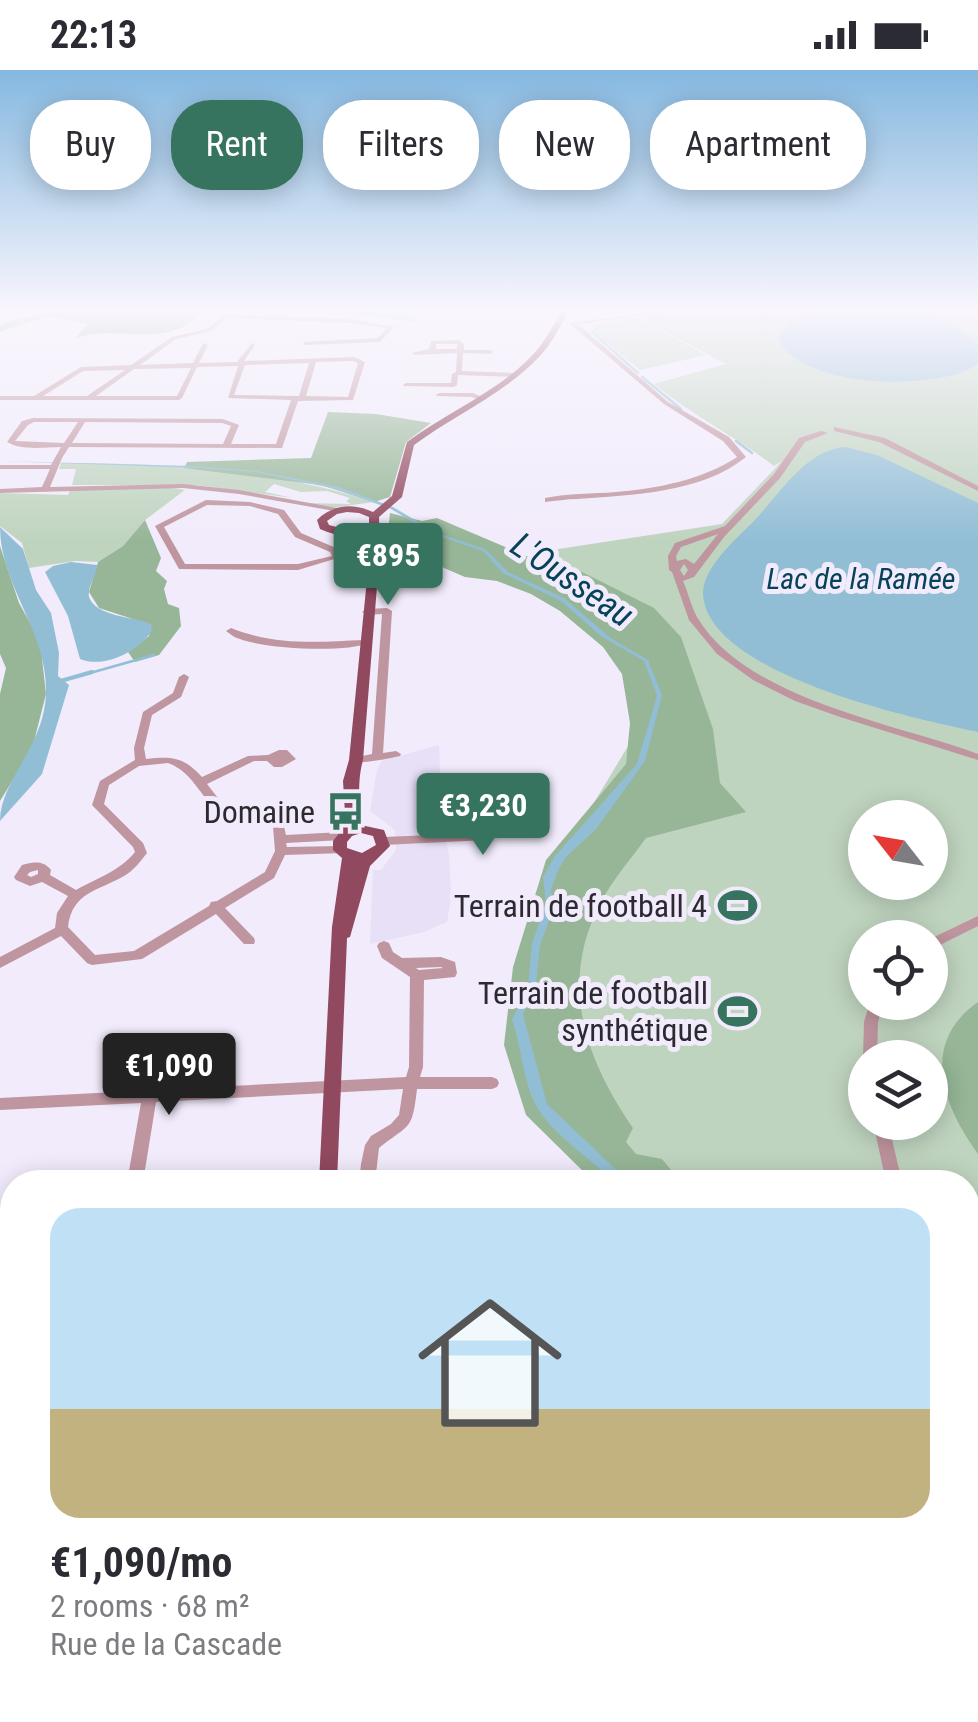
<!DOCTYPE html>
<meta charset="utf-8">
<style>
:root{--surface:#fff;--page:#f7f7f7;--text:#2b2b33;--muted:#7c7c81;--line:#e1e1e2;--accent:#37745f}
body{margin:0;font-family:"Roboto Condensed",sans-serif;background:var(--page);color:var(--text);height:100vh;display:flex;flex-direction:column;font-size:38px;white-space:nowrap}
*{box-sizing:border-box;margin:0}
p{font-size:32px;color:var(--muted)}
.icon{flex:none;width:55px;height:55px;fill:none;stroke:currentColor;stroke-width:2;stroke-linecap:round;stroke-linejoin:round}
.map{position:relative;flex:1;overflow:hidden}
.side{position:absolute;left:0px;top:1100px;width:980px;height:552px;display:flex;flex-direction:column;background:var(--surface);border-radius:40px 40px 0 0;box-shadow:0 5px 25px #0003}
.side>*{flex:none}
.guide{position:absolute;left:30px;top:30px;width:920px;height:90px;display:flex;gap:20px}
.needle{width:65px;rotate:301deg}
.tools{position:absolute;left:848px;top:730px;display:grid;gap:20px}
.tools a{display:grid;place-items:center;width:100px;height:100px;border-radius:50%;background:var(--surface);box-shadow:0 5px 25px #0003;font-size:50px}
.price{position:absolute;translate:-50% -85px;padding:0 22px;border-radius:10px;background:var(--accent);color:#fff;font-size:32px;line-height:65px;filter:drop-shadow(0 2px 5px #0008)}
.price::after{content:'';position:absolute;left:50%;top:60px;width:30px;height:22px;margin-left:-15px;background:inherit;clip-path:polygon(0 0,100% 0,50% 100%)}
.price.current{background:#222;color:#fff}
ul{padding:0;list-style:none}
li{display:grid;align-content:center;gap:20px;height:530px;padding:0 50px}
li+li{border-top:2px solid var(--line)}
li span{display:grid;place-items:center;height:310px;border-radius:30px;color:#555}
li>.icon{margin-inline-start:auto}
span .icon{width:180px;height:180px;fill:#fffc;stroke-width:1}
li b{font-size:42px}
.chip{padding:0 35px;border-radius:40px;background:var(--surface);box-shadow:0 5px 25px #0003;font-size:35px;line-height:90px}
.chip.current{background:var(--accent);color:#fff}
.status{display:flex;justify-content:space-between;align-items:center;height:70px;padding:0 50px;background:var(--surface);direction:ltr}
.status svg{height:28px;fill:currentColor}
.map>svg:first-child{display:block}
.built{fill:#e7e0f7}
.green{fill:#bfd4bf;fill-rule:evenodd}
.forest{fill:#96b697}
.water{fill:#92bed5}
.lines{fill:none;stroke-linecap:round;stroke-linejoin:round}
.stream-far1{stroke:#92bed5;stroke-width:2.5}
.stream{stroke:#92bed5;stroke-width:4}
.canal{stroke:#92bed5;stroke-width:6}
.minor{fill:#bf959f;fill-rule:evenodd}
.major{fill:#90495e;fill-rule:evenodd}
.labels{text-anchor:middle;dominant-baseline:central;stroke-width:10;stroke-linejoin:round;paint-order:stroke}
.far-water-label{font-size:30px;font-style:italic;fill:#06435b;stroke:#f1ebfb}
.poi-label{font-size:32px;fill:#2c2a30;stroke:#f1ebfb;text-anchor:end}
.water-label{font-size:35px;font-style:italic;fill:#06435b;stroke:#f1ebfb}
</style>
<div class="status"><b>22:13</b><svg viewBox="0 0 49 12"><path d="M0 12V9h3v3zM5 12V6h3v6zM10 12V3h3v9zM15 12V0h3v12zM26 1h20v11H26zM47 4h2v5h-2z"/></svg></div>
<div class="map">
<svg width="978" height="1652" viewBox="0 0 978 1652">
<rect width="100%" height="100%" fill="#f1ebfb"/>
<path class="built" d="M439,675L442,755L449,784L451,827L447,852L424,862L370,874L373,800H381L396,780L395,760L370,741L377,700L382,691Z"/>
<path class="green" d="M649,240H978V1652L968,1640V1112H602L547,1045L592,736L684,583L539,482L722,454L782,391L774,396C734,366 692,345 654,314L726,294L647,252L637,241ZM865,748H930V812H865ZM865,868H930V932H865ZM865,988H930V1052H865Z
M637,248L697,280L706,285L640,300L592,261L594,254Z
M61,393C166,393 274,399 374,432L330,438L304,433L351,434L346,431L350,428L327,421L301,422L274,414L265,422L293,428L197,415H72L76,399H59Z
M167,417L185,420L145,450L123,476L98,492L75,491L29,498L22,473L0,456V423L68,425L70,420Z"/>
<path class="forest" d="M58,240H202C171,282 119,253 76,268L87,254L48,246L0,262V255L6,252Z
M328,342L376,344L431,353L406,372L390,427L374,432L321,415L184,398L187,392L311,388Z
M390,443L422,451L437,448L541,492L582,502L654,538L681,567L713,659L720,713L746,742L646,768C631,789 613,809 601,832C558,913 585,988 633,1058L626,1072L636,1084L662,1089L681,1112H594L526,1045L504,975L513,897L546,790L626,694L630,653L622,604L603,577L560,541L531,524L497,511L465,507L444,498L418,479L387,471Z
M145,450L161,488L156,501L167,511L164,519L168,534L179,538L181,556L159,585L135,592L128,582L149,566L151,555L99,538L89,522L98,492L123,476Z
M0,476L19,533L40,571L46,624L32,679L0,731V624L6,598L0,584Z
M978,932V1084C943,1036 919,973 978,932Z
M968,1433L978,1442V1652H928L925,1640H968Z"/>
<path class="water" d="M852,241C892,242 948,243 978,274V294C939,322 798,319 778,268L791,252Z
M845,377L877,385L978,433V662C916,649 709,605 703,525C702,498 736,469 754,451C779,425 805,380 845,377Z
M0,391L194,396L257,401L339,417L393,437L437,463L485,479L508,502L564,528L612,569L648,590L662,625L645,691L596,759L565,788L557,803L551,820L554,837L540,875L535,923L523,944L547,1034L629,1112H614C588,1085 547,1063 532,1027C523,1006 521,975 512,950L528,917L532,874L546,833L543,807L555,786L637,694L657,626L644,591L601,566L561,531L503,503L483,481L433,464L391,439L336,419L255,402L199,398Z
M0,457L23,479L36,520L51,543L59,583L58,606L69,615L42,704L0,751C0,710 46,675 46,621C47,561 0,515 0,457Z
M71,492L97,495C97,505 87,517 89,527C95,546 133,547 149,553L153,559C140,581 105,599 80,589L68,546L45,502L53,496Z"/>
<g class="lines">
<path class="stream-far1" d="M592,262L638,303
M642,307L681,339
M736,371L752,383
M83,605L154,585"/>
<path class="stream" d="M57,612L92,602"/>
<path class="canal" d="M349,240L414,249"/>
<path class="minor" d="M671,240H685L578,254L668,332L729,367L746,387C702,423 631,425 577,429C566,429 556,431 545,432V428C569,423 592,424 616,422C657,419 704,409 737,387L723,371L664,334L569,253Z
M226,244L349,249L394,257L380,272L305,275L303,272L378,268L387,258L349,253L227,248L211,261L176,269L140,295L193,293L202,275L205,273L208,275L199,293L237,292L252,273L255,275L244,291L354,287L365,292L353,330L298,331L282,378L69,377L62,388L50,417L183,414L239,420L337,438H340V442L239,424L183,418L0,423V419L42,417L50,399H0V395H51L61,377C44,377 22,381 7,372L22,351L33,348L223,349L239,355L231,374H276L291,330L228,328L238,296L197,297L182,328L179,330H0V326H34L81,297L131,295L172,267L207,259ZM353,291L358,293L348,327L306,326L316,292ZM309,293L299,326L234,325L245,295ZM191,298L177,326H96L134,299ZM125,300L87,326H43L83,301ZM34,352H78L64,373L15,371L28,355ZM85,352L222,353L231,356L223,374L72,373Z
M459,270L464,274V280H490L493,282L490,284L463,283L462,301L515,303L518,305L515,307L458,305L457,315L454,317L404,316L403,315L406,313H451L452,304L456,302L457,283L415,285L412,283L429,279L431,271ZM436,274H457V279H436Z
M439,323H473L486,329L482,331L472,327L437,326L436,325Z
M834,357L885,368L978,416V421L879,372L834,361Z
M821,361L828,363L805,372L780,408L724,467L694,507L683,511C688,522 691,536 697,547C745,629 894,653 978,684V690L840,647L795,631L753,610L717,584L689,550L672,502L669,500L668,486L675,473L725,456L774,404L799,368ZM718,464L694,494L686,489L677,491L676,486L681,477ZM684,494L688,500L684,506L680,500Z
M206,430L250,432L284,440L301,463L336,478L341,487L298,500L179,499L155,456ZM207,435L250,436L278,444L295,467L330,482L332,486L298,494H185L164,457Z
M387,538L392,541L383,683L396,681L401,684L400,686C384,690 372,691 356,693L351,690L352,688L372,684L382,544L367,545L362,542L367,539Z
M231,558C276,576 317,572 364,570L369,573C346,583 265,579 240,569C233,567 232,565 226,561Z
M184,604L189,607L181,627L152,645L144,678L146,689C172,686 184,687 202,707L248,686L268,685L279,680H287L296,689L282,697H274L267,691H254L207,714C216,725 225,740 239,744C254,748 269,746 283,752L286,765L342,762L348,766L342,770L286,773L287,777L340,776L346,780L344,783L285,785L274,808L225,838L254,868L255,871L254,874H244L216,844L142,889L92,895L87,893L61,866L0,898V887L55,858L57,843L68,826L42,812L30,816L16,810L14,807L22,795C33,792 43,790 51,800L50,805L76,820C97,808 120,801 135,782L133,777L92,735L100,711L135,690L134,678L143,642L173,623L179,607ZM168,693C196,703 202,734 226,747C241,755 258,751 273,757L275,781L265,802L217,831L211,832L209,836L134,881L95,885L68,857C72,822 98,821 124,806C134,800 140,792 147,783L143,773L104,734L109,715L139,696ZM38,800V804L31,807L27,805L30,802Z
M512,712L518,716L514,740L486,770L384,775L378,771L384,767L479,763L502,739L506,716Z
M978,846V856L930,880V869Z
M384,871L389,873L393,882L402,888L441,887L455,892L457,903L455,907L424,910L423,997L420,1007H492L497,1009L499,1013L497,1017L492,1019H417C412,1062 410,1053 379,1078L375,1112H359L361,1094L365,1075L371,1066L391,1054L399,1045L403,1019L156,1032L143,1112H127L141,1033L0,1040V1028L406,1007L409,997L410,907L382,888L377,876L379,873ZM441,897L443,898L419,900L416,898Z
M870,932H884L878,952L877,988H865V992L863,988L864,952Z
M873,1052H888L902,1112H886Z
M968,1176L978,1182V1201L968,1194Z
M968,1228L978,1233V1251L968,1246Z
M12,1532V1568L7,1581L0,1584V1547L5,1535Z"/>
<path class="major" d="M562,240H569C560,257 552,273 539,287C504,324 454,345 414,375L402,427L379,447L380,479L363,690C356,715 362,732 356,754L384,760L390,776L370,796L350,867L347,868L337,1112H319L332,857L342,788L333,780V771L340,762L345,743L343,711L349,690L370,479L369,461C352,467 337,467 320,459L317,450C333,434 353,433 373,442L392,426L407,372C448,341 503,320 537,280C547,268 554,254 562,240ZM347,442L359,443L369,447V454L348,460L329,455L327,451L337,444ZM361,763L373,766L376,775L362,783L347,778V772L352,766Z
M280,1640H306L305,1652H279Z"/>
</g>
<linearGradient id="sky" x2="0" y2="1"><stop stop-color="#85b8e0"/><stop offset="0.51" stop-color="#f9f6fd"/><stop offset="1" stop-color="#f9f6fd" stop-opacity="0"/></linearGradient>
<rect width="978" height="471" fill="url(#sky)"/>
<defs>
<symbol id="bus-bare" viewBox="-9 -9 18 18"><path d="M-5-6H5V4H4V6H2V4H-2V6H-4V4H-5ZM-3.5-4V0h7V-4ZM-3.5 1.2v1.5H-2V1.2ZM2 1.2v1.5H3.5V1.2Z" fill="#37745f" stroke="#f1ebfb" stroke-width="2.5" paint-order="stroke"/></symbol>
<symbol id="stadium-bare" viewBox="-9 -9 18 18"><path d="M0-5a6.5 5 0 1 0 0 10a6.5 5 0 1 0 0-10ZM-3.5-1.8h7v3.6h-7Z" fill="#37745f" stroke="#f1ebfb" stroke-width="2.5" paint-order="stroke"/></symbol>
</defs>
<g fill-rule="evenodd">
<use href="#bus-bare" x="318" y="714" width="55" height="55"/>
<use href="#stadium-bare" x="710" y="808" width="55" height="55"/>
<use href="#stadium-bare" x="710" y="914" width="55" height="55"/>
</g>
<g class="labels">
<g class="far-water-label">
<text x="861" y="508">Lac de la Ramée</text>
</g>
<g class="poi-label">
<text x="315" y="742">Domaine</text>
<text x="707" y="836">Terrain de football 4</text>
<text x="708" y="923">Terrain de football<tspan x="708" dy="37">synthétique</tspan></text>
</g>
<g class="water-label">
<text transform="translate(572 510) rotate(34)">L'Ousseau</text>
</g>
</g>
</svg>
<div class="tools">
<a><svg class="needle" viewBox="-14 -14 28 28"><path d="M0-13l5 13h-10z" fill="#e53935"/><path d="M0 13l5-13h-10z" fill="#7c7c81"/></svg></a>
<a><svg class="icon" aria-label="locate" viewBox="0 0 24 24"><circle cx="12" cy="12" r="6"/><path d="M12 2v4M12 18v4M2 12h4M18 12h4"/></svg></a>
<a><svg class="icon" aria-label="layers" viewBox="0 0 24 24"><path d="M12 4l9 5-9 5-9-5zM3 14l9 5 9-5"/></svg></a>
</div>
<b class="price" style="left:388px;top:538px">€895</b>
<b class="price" style="left:483px;top:788px">€3,230</b>
<b class="price current" style="left:169px;top:1048px">€1,090</b>
<div class="guide">
<a class="chip">Buy</a>
<a class="chip current">Rent</a>
<a class="chip">Filters</a>
<a class="chip">New</a>
<a class="chip">Apartment</a>
</div>
<section class="side">
<ul>
<li><span style="background:linear-gradient(#bfe0f5 65%,#c2b280 0)"><svg class="icon" aria-label="home" viewBox="0 0 24 24"><path d="M3 11l9-7 9 7M6 9v11h12V9"/></svg></span><div><b>€1,090/mo</b><p>2 rooms · 68 m²</p><p>Rue de la Cascade</p></div></li>
</ul>
</section>
</div>
